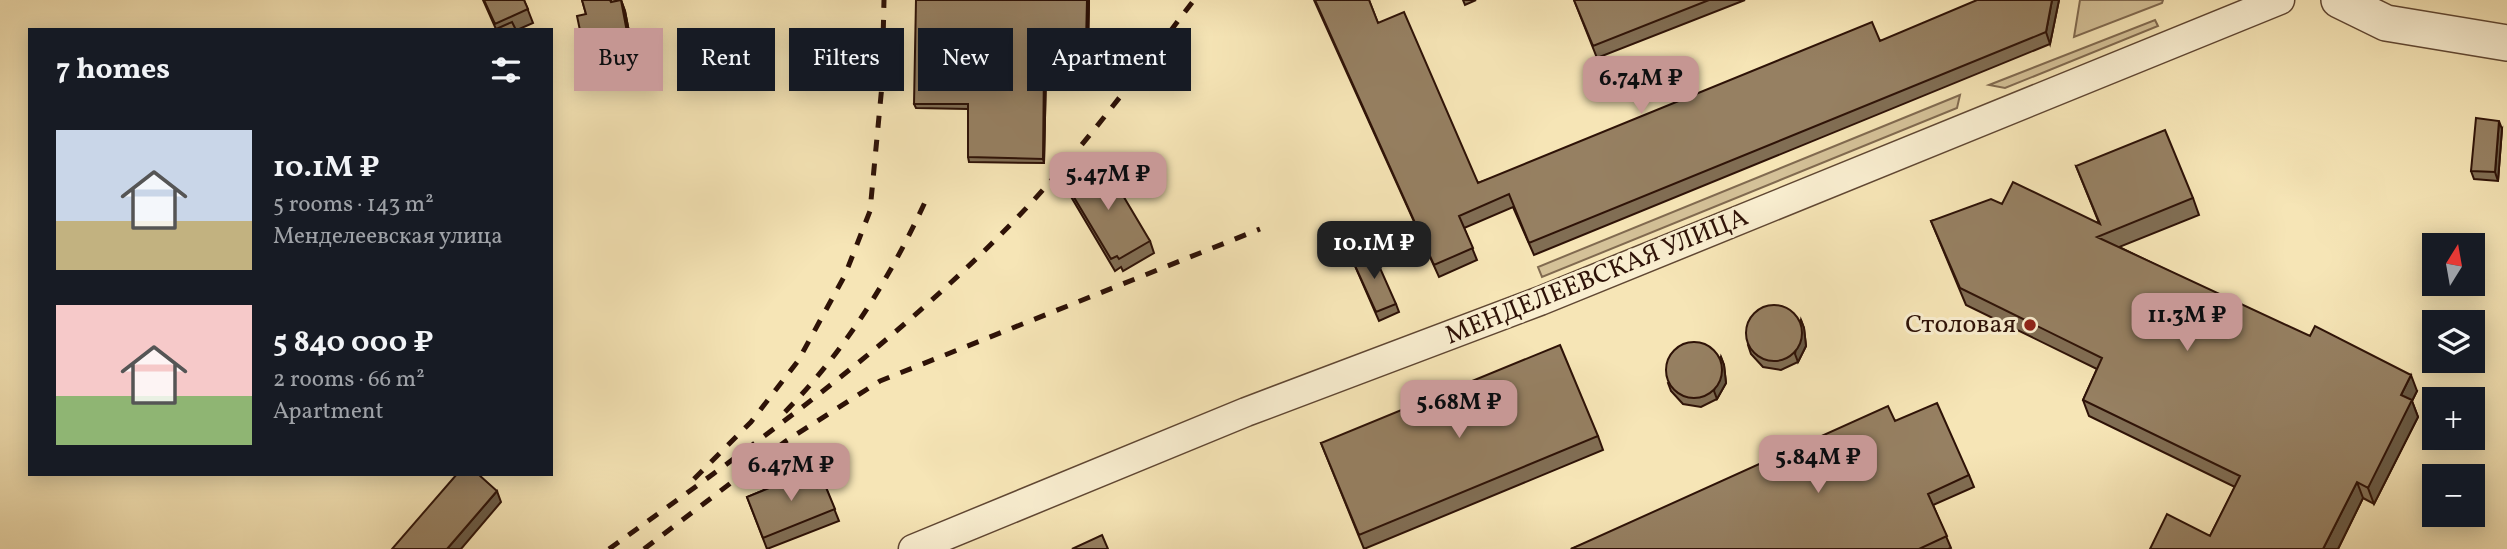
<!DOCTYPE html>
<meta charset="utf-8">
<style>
:root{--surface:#171b24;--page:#20242c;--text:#f1f3f6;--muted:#9ea1a6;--accent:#c59692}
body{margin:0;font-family:Vollkorn,serif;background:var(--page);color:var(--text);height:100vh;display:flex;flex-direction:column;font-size:26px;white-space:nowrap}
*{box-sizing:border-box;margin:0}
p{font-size:23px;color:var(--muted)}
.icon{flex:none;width:38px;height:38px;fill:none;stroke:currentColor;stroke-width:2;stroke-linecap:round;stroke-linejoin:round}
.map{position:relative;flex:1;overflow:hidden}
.side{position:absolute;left:28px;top:28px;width:525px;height:448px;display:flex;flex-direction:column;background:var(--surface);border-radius:0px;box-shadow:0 4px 18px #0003}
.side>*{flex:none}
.top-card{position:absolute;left:574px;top:28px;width:665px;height:63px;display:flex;gap:14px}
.needle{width:46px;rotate:11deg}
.controls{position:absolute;left:2422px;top:233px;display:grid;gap:14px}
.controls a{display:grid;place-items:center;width:63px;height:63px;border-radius:0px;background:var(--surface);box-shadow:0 4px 18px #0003;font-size:35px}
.price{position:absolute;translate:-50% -60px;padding:0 16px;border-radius:14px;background:var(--accent);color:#111;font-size:23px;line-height:46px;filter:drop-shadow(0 2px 4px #0008)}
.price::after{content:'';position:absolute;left:50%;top:42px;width:21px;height:16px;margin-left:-10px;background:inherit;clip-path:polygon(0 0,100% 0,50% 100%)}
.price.active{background:#222;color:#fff}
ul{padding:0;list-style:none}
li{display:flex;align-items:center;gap:21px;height:175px;padding:0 28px}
li span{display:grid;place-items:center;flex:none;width:196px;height:140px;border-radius:0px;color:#555}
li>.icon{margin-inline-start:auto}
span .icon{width:84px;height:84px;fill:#fffc;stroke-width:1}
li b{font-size:30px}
h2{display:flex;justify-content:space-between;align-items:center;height:84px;padding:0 28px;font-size:30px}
.pill{padding:0 24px;border-radius:0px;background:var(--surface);box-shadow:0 4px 18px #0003;font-size:24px;line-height:63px}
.pill.active{background:var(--accent);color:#111}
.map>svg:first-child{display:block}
.green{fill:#d4c198;stroke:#816a50;stroke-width:2}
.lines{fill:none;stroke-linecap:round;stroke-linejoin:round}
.minor-casing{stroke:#604733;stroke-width:31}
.tertiary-casing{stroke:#604733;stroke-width:38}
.minor{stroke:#f9eed0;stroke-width:28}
.tertiary{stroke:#f9eed0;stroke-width:35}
.rail{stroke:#2e1207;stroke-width:5;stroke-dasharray:12 12;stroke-linecap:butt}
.wall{fill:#816e54;stroke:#2e1207;stroke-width:2}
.shaded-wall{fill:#695a45;stroke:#2e1207;stroke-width:2}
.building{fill:#968062;stroke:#2e1207;stroke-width:2}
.poi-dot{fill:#8f2418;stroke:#f9eed0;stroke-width:2.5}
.labels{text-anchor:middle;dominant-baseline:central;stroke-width:6;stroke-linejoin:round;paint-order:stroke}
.street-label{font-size:26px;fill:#2e1207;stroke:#f9eed0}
.poi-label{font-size:26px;fill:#2e1207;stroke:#f9eed0;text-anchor:end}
</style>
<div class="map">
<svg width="2507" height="549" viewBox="0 0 2507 549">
<rect width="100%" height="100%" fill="#f6e5b6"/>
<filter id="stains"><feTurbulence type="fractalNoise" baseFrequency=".00286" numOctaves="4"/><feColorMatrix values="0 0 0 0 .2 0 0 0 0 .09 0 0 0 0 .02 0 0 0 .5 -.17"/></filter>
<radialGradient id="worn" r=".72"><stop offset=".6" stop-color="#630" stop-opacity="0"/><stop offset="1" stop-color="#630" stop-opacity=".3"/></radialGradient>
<path class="green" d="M2080,0H2163L2162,3L2074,37Z
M2155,20L2158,26L2005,88L1989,85Z
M1960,95L1957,108L1542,277L1538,267Z"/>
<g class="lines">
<defs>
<path id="minor" d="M913,549L1246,412L1540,301L2280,0"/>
<path id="tertiary" d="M2339,0L2386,23L2507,43"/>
</defs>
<use href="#minor" class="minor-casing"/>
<use href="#tertiary" class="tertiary-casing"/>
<use href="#minor" class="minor"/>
<use href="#tertiary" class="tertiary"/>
<path class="rail" d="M785,412C846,350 890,278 926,200
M694,479L751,422L798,361L845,275L870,211L882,85L884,0
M609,549C750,448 892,347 1013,222C1080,153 1136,76 1194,0
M644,549L786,441L880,381L1260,229"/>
</g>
<path class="wall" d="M483,0H524L533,23L517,30H494L496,29Z
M582,0H611V2L621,0L625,11L631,42L586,51L582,40L586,14Z
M1089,0L1088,49L1063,48L1062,73H1046L1044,163L969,162L968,157V109L916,108L914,104Z
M1314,0H1369L1378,23L1478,183L1880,41L2059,0L2050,44L1534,255L1513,207L1464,228L1477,260L1439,277Z
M1463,0H1476L1465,5Z
M1574,0H1745L1597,58Z
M2502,129L2498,181L2474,179L2471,171Z
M2076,166L2193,198L2199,215L2119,247L2417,391L2412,401L2418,417L2374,504L2363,498L2338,549H2150L2210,536L2235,487L2089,416L2083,400L2097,369L1966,305L1931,221L2002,204L2099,223Z
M1066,184L1150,241L1154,253L1123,271L1121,267L1115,271L1070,195Z
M1352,259L1396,304L1399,312L1379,321Z
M1801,320L1804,328L1806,346L1798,362L1781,370L1763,367L1751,354L1748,345Z
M1721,357L1724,365L1726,383L1717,399L1701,407L1683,404L1671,391L1668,383Z
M1895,421L1969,475L1974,487L1933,505L1951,548L1948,549H1571Z
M1598,436L1603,450L1364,549L1321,443Z
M818,468L839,521L767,549L747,497Z"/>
<path class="shaded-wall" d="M621,0L625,11L631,42L627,32Z
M1087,0H1089L1088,49L1086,44Z
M2052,0H2059L2050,44L2046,32Z
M1061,44L1063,48L1062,73L1061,68Z
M1044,68L1046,73L1044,163L1043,159Z
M2499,121L2502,129L2498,181L2495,172Z
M1801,320L1804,328L1806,346L1798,362L1795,354Z
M1721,357L1724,365L1726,383L1717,399L1714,391Z
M2411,375L2417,391L2412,401L2418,417L2374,504L2368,488L2401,395Z
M2357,482L2363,498L2338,549H2323Z
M497,491L501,502L461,549H447Z"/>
<path class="building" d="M484,0H524L528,9L495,24Z
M582,0H610L611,2L621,0L627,32L582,40L577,16L586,14Z
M916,0H1087L1086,44H1061V68H1044L1043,159L968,157V104H914Z
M1315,0H1369L1378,23L1404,12L1478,183L1872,22L1880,41L1977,0H2052L2046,32L1529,243L1509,194L1459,216L1473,248L1434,265Z
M1574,0H1709L1593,46Z
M512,22L516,30H494Z
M2476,118L2499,121L2495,172L2471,171Z
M2165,130L2193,198L2097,237L2310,336L2315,326L2411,375L2401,395L2412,400L2368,488L2357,482L2323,549H2150L2167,514L2210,536L2240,476L2083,400L2102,358L1960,288L1931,221L1991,199L2002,204L2013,182L2100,224L2076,166Z
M1103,162L1150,241L1119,259L1117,256L1111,259L1066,184Z
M1372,250L1396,304L1376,312L1352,259Z
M1746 333a28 28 0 1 1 56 0a28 28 0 1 1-56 0Z
M1666 370a28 28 0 1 1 56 0a28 28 0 1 1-56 0Z
M1560,345L1598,436L1359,535L1321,443Z
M1937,403L1969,475L1928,494L1947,536L1919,549H1571L1888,406L1895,421Z
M818,468L835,509L763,538L747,497Z
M457,474H478L497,491L447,549H392Z
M1102,535L1108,549H1072Z"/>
<circle class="poi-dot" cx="2030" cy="325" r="7"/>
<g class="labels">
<g class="street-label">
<text transform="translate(1597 277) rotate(-22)">МЕНДЕЛЕЕВСКАЯ УЛИЦА</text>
</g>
<g class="poi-label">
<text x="2016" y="325">Столовая</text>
</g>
</g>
<rect width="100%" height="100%" filter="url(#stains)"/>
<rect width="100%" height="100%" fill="url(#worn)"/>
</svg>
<div class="controls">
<a><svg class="needle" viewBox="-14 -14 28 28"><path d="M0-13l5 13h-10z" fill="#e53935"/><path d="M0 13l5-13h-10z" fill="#9ea1a6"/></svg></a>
<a><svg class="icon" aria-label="layers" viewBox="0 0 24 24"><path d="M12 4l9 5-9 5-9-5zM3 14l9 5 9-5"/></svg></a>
<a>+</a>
<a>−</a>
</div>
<b class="price" style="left:1641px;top:116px">6.74M ₽</b>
<b class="price" style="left:1108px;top:212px">5.47M ₽</b>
<b class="price active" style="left:1374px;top:281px">10.1M ₽</b>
<b class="price" style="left:2187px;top:353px">11.3M ₽</b>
<b class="price" style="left:1459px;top:440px">5.68M ₽</b>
<b class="price" style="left:1818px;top:495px">5.84M ₽</b>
<b class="price" style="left:791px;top:503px">6.47M ₽</b>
<div class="top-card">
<a class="pill active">Buy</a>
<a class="pill">Rent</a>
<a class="pill">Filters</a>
<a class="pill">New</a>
<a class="pill">Apartment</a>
</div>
<section class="side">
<h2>7 homes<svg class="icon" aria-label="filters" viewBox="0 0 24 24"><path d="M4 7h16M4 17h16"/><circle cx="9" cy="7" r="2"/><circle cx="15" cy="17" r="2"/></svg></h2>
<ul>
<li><span style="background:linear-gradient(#c9d6e8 65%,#c2b280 0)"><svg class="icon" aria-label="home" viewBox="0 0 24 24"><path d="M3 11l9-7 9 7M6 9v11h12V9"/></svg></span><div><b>10.1M ₽</b><p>5 rooms · 143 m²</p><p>Менделеевская улица</p></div></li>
<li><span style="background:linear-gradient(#f6c9c9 65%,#8fb573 0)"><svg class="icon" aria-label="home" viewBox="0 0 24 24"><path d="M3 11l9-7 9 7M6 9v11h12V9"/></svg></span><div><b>5 840 000 ₽</b><p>2 rooms · 66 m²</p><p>Apartment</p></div></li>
</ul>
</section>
</div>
